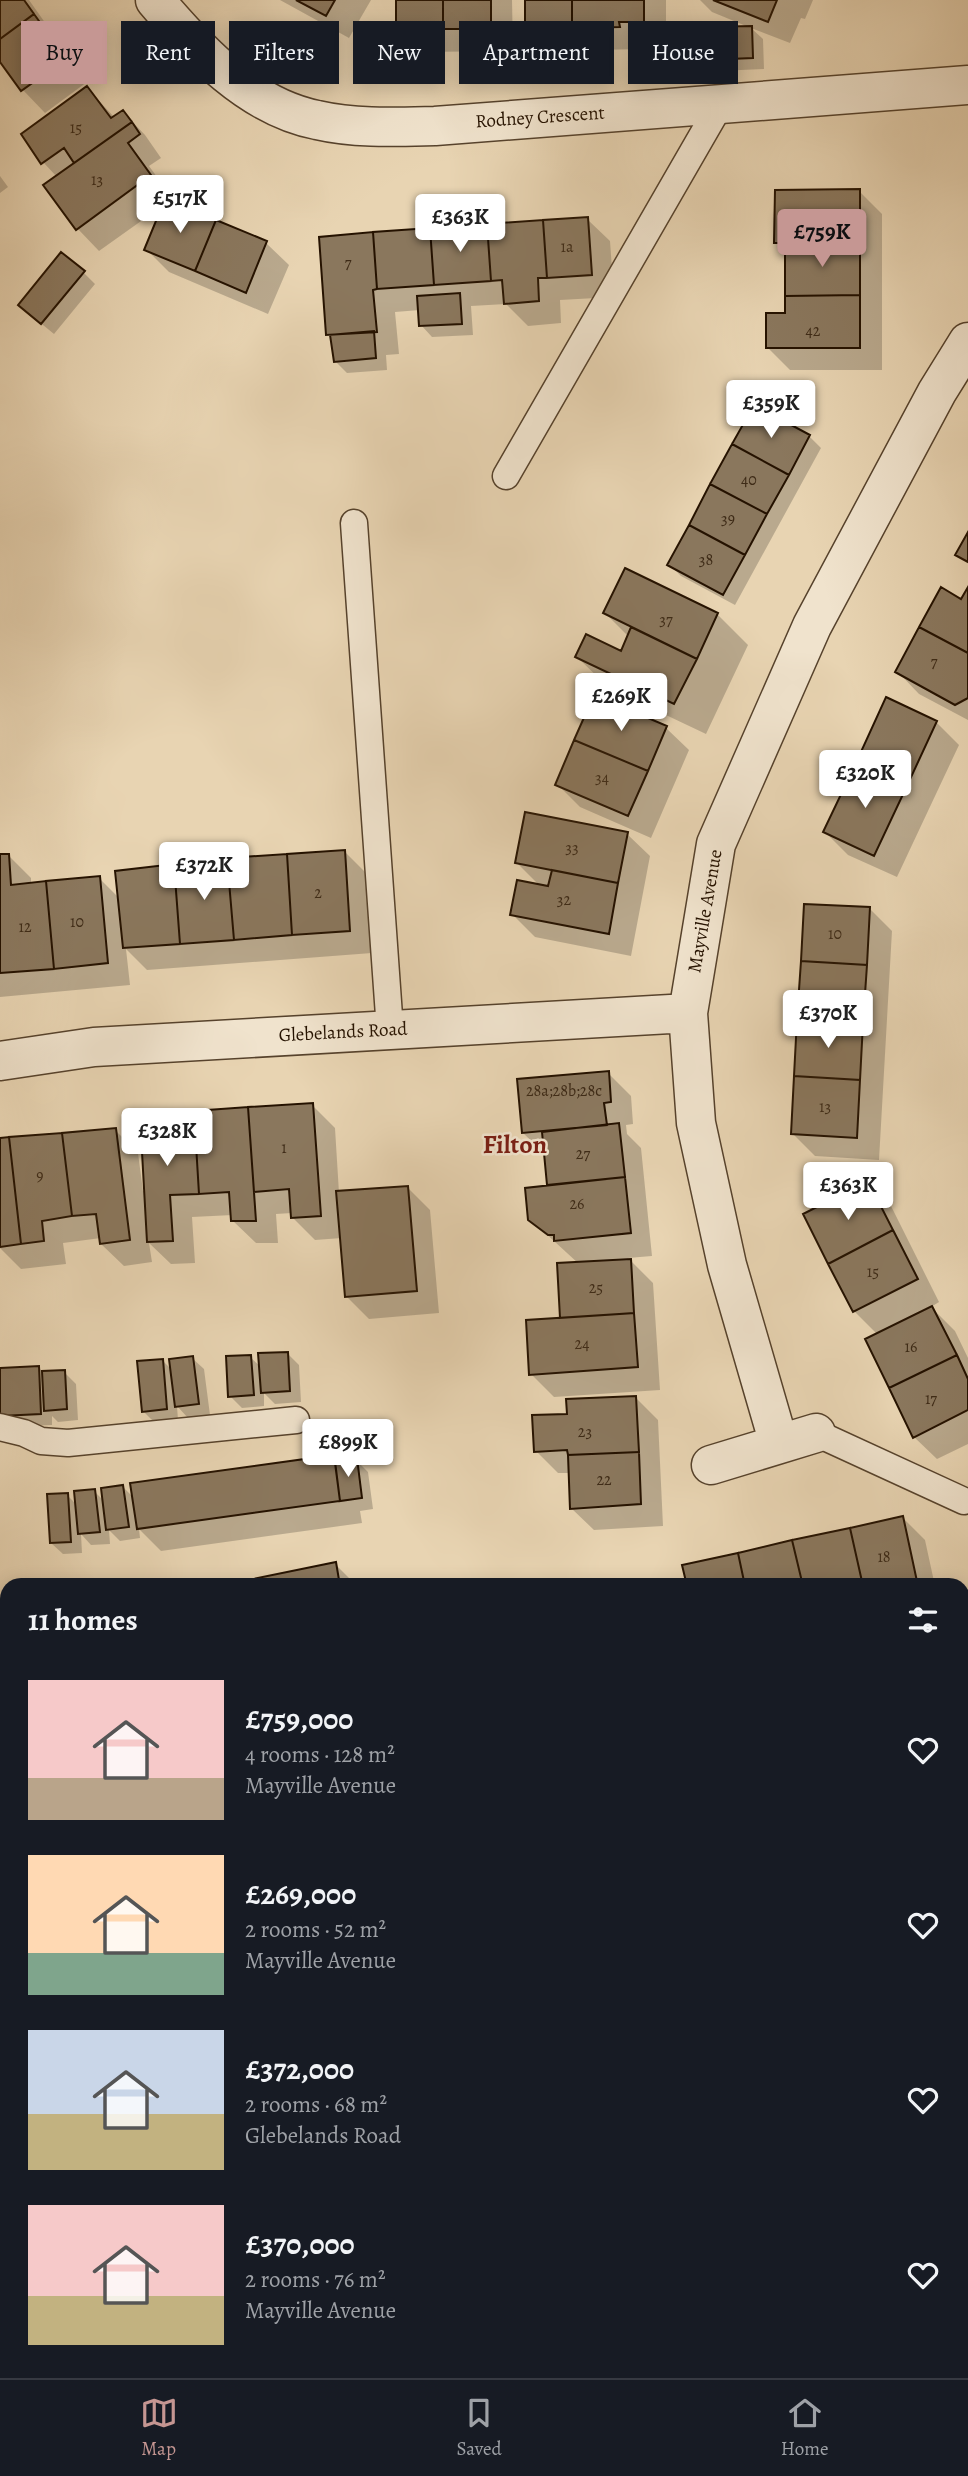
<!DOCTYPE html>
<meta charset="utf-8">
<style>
:root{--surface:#171b24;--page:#242831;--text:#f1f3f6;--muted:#9ea1a6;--line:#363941;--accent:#c59692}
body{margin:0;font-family:Alegreya,serif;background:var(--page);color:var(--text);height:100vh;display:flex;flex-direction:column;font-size:26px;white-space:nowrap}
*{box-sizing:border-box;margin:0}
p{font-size:23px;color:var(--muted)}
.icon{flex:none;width:38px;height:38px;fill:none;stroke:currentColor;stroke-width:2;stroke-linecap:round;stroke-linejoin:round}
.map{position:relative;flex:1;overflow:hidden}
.drawer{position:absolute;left:0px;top:1578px;width:970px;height:800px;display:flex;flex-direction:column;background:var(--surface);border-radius:21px 21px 0 0;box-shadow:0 4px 18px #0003}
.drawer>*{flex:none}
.hud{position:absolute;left:21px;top:21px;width:928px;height:63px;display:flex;gap:14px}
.price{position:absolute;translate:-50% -60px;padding:0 16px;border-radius:7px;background:#fff;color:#222;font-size:23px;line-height:46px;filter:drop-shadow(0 2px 4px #0008)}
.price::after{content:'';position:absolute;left:50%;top:42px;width:21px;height:16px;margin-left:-10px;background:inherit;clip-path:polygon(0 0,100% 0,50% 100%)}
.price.on{background:var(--accent);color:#111}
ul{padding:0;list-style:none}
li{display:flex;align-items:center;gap:21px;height:175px;padding:0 28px}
li span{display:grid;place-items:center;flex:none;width:196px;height:140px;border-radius:0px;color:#555}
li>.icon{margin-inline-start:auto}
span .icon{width:84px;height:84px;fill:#fffc;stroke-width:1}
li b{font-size:30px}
h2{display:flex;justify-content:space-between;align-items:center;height:84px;padding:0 28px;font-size:30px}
.tag{padding:0 24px;border-radius:0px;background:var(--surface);box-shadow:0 4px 18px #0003;font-size:24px;line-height:63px}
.tag.on{background:var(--accent);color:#111}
.menu{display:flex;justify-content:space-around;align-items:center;height:98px;border-top:2px solid var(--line);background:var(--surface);font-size:19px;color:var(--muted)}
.menu a{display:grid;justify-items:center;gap:4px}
.menu .on{color:var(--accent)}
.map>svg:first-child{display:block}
.green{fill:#c7b394;stroke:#76624a;stroke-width:2}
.shadow{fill:#0003}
.building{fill:#8a775d;stroke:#251200;stroke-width:2}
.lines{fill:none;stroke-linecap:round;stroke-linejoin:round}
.service-casing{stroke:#56422c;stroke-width:29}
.minor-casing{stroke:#56422c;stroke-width:41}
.primary-casing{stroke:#251200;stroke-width:41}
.service{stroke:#f0e3cd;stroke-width:26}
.minor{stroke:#f0e3cd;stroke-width:38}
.primary{stroke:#e8d4b2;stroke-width:38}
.labels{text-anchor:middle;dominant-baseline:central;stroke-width:5;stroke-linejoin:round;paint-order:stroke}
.number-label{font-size:16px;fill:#3e2b17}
.street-label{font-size:19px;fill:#251200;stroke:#f0e3cd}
.district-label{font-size:26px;font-weight:bold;fill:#7a1f14;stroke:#f0e3cd}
</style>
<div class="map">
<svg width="968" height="2378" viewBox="0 0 968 2378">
<rect width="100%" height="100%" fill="#e8d4b2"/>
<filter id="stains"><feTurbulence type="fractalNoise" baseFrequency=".00286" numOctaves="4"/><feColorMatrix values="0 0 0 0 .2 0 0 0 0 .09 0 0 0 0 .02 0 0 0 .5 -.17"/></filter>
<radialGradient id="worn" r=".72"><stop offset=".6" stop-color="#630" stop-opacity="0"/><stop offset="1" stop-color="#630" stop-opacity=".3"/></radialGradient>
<path class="green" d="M963,2142L968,2146V2359L963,2378H551L554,2371H962Z"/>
<path class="shadow" d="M0,0H29L87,82L45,113L23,90L0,58Z
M280,0H371L349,38Z
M398,0H512L513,51L421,52L398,29Z
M527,0H666V44H641L642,49L550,51L527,28Z
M700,0H813L805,19L801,18L790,43L751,28L763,39L764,69L718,71L707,59L751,28L712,12Z
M87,88L115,118L123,112L145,135L161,158L149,166L173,199L168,202L266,243L289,265L268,314L169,272L146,249L165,204L99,251L77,228L57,177L43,162Z
M0,176L8,187L0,193Z
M859,191L882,214V370H790L767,347L787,315V253L776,242Z
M587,219L610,241L614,297L560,300L561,323L528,326L506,304L471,306L473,335L432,337L421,325L420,310L395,312L399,354L386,355L387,370L347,373L335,361L333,339L328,334L321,239Z
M83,272L95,284L54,334L32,316Z
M809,436L821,448L735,605L681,576L669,564Z
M626,570L717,614L748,645L706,734L609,688L577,657L621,653L629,637L605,613Z
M968,590V720L919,694L897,671L962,601Z
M936,722L959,745L897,877L848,855L825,832Z
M666,728L689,750L651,838L580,807L558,785Z
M627,834L650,856L631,956L535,937L512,914L540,886L517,863Z
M344,851L367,874L372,953L147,970L126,949L130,985L0,997V856L8,855L31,878V885L99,878L120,899Z
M869,908L892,931L879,1160L815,1156L792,1133Z
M608,1073L631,1096L633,1124L626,1125L627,1134L641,1148L652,1256L628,1258L653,1283L660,1390L554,1397L531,1374L562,1320L579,1264L530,1219L549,1186L546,1155L523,1133Z
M312,1105L335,1128L339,1193L407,1187L430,1210L439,1313L369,1319L346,1296L342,1238L315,1240L292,1217V1213L276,1214L278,1243H256L233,1221V1215L192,1217L195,1263L171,1264L149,1243L152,1262L124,1266L101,1244V1238L63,1243L66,1264L21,1269L0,1248V1140L115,1130L138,1153L143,1191H146L142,1118Z
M868,1183L891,1206L939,1302L931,1307L955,1331L968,1358V1444L937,1459L914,1437L878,1335L854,1311L805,1215Z
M287,1353L299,1365L301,1402L275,1404L264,1393V1406L242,1408L230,1396L250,1357L261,1367Z
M192,1358L204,1369L210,1415L188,1418L177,1406L178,1420L155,1423L143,1411L162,1360L172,1370Z
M39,1368L44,1373L64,1372L76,1384L78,1420L58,1422L52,1416V1425L0,1427V1369Z
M636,1398L658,1420L663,1526L594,1530L571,1508L570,1473H558L536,1451L569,1415Z
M333,1457L339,1462L356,1460L368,1472L373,1509L360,1511L362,1523L161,1551L139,1529L140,1538L120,1541L109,1530L110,1544L91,1545L81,1534L82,1553L63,1554L51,1543L67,1495L77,1505L94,1491L104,1501L123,1487L134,1498Z
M902,1517L925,1540L935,1586H689Z
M335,1564L357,1586H228Z
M524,1582L527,1586H506Z
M0,1602L7,1612V1697L0,1699Z
M968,1860V1977L962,1980V1863Z
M0,2003L7,2004V2127L0,2125Z"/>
<path class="building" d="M0,0H24L34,14L0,39Z
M296,0H335L326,16Z
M396,0H443V29L396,30Z
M443,0H491V29H443Z
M525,0H572V28L525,29Z
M572,0H644V22H619L620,27L572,28Z
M713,0H777L768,22Z
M34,14L66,59L21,91L0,62V39Z
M752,26L753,58L705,60L704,27Z
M87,86L111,118L123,110L132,122L74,163L64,148L41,164L21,134Z
M132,122L140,134L128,143L151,175L76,230L43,185Z
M860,189V243H774L775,190Z
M165,199L216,220L195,271L144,250Z
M588,217L592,275L547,278L543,220Z
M216,220L267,241L246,293L195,271Z
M543,220L547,278H538L539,301L504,304L502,280L491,281L487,224Z
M487,224L491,281L434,285L430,228Z
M430,228L434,285L377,289L373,232Z
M373,232L377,289L373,290L377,332L326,335L319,237Z
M785,243H860V295L785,296Z
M61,252L85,271L41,324L18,305Z
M460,293L462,324L419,326L417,296Z
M860,295V348H766V313H785V296Z
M374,331L376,358L334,362L330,335Z
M754,405L810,435L789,475L732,444Z
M732,444L789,475L767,514L710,484Z
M710,484L767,514L745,555L689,525Z
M689,525L745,555L723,595L667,565Z
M968,532V562L955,555Z
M625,568L718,613L697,659L603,613Z
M941,587L961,599L968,587V653L919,627Z
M631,627L697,659L674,704L575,657L586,634L621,651Z
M919,627L968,653V698L955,705L895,672Z
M594,695L667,726L648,771L574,740Z
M886,697L937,721L906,788L855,765Z
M574,740L648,771L628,816L555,785Z
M855,765L906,788L874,856L823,832Z
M525,812L628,832L618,883L515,863Z
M345,850L350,931L292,935L287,854Z
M0,854H9L11,885L46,881L54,969L0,973Z
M287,854L292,935L234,940L227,858Z
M227,858L234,940L180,944L174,864Z
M174,864L180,944L123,948L115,871Z
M552,870L618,883L609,934L510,915L517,880L548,886Z
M100,876L108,963L54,969L46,881Z
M804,904L870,907L867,965L801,961Z
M801,961L867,965L863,1023L797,1019Z
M797,1019L863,1023L860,1080L794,1076Z
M609,1071L611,1102L604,1103L607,1125L522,1133L517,1079Z
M794,1076L860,1080L857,1138L791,1134Z
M313,1103L321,1216L291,1218L289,1189L254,1192L248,1107Z
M248,1107L256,1221H231L229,1192L199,1194L194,1111Z
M194,1111L199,1194L170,1195L173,1241L147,1242L140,1116Z
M619,1123L625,1177L547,1185L542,1132Z
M116,1128L130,1240L100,1244L96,1214L72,1216L62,1133Z
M62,1133L72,1216L42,1221L44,1241L21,1244L9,1137Z
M9,1137L21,1244L0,1247V1138Z
M625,1177L631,1233L554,1241V1235H548L528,1220L525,1188Z
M868,1181L893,1230L828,1264L803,1214Z
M408,1186L417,1291L345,1297L336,1191Z
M893,1230L918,1279L853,1312L828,1264Z
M631,1259L634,1313L560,1318L557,1263Z
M932,1306L957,1355L889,1388L865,1339Z
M634,1313L638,1367L529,1375L526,1320Z
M288,1352L290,1391L261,1393L258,1353Z
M251,1355L254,1395L228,1397L226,1356Z
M957,1355L968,1379V1410L913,1438L889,1388Z
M193,1356L199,1404L175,1407L169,1359Z
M163,1359L167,1409L142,1412L137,1361Z
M39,1366L41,1414L0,1416V1368Z
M65,1370L67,1409L44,1411L42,1371Z
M636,1396L639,1452L568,1455L567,1450L534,1452L532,1415L567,1414L566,1399Z
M639,1452L641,1504L570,1509L568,1455Z
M334,1455L340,1501L137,1529L130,1483Z
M357,1458L362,1498L340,1501L335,1461Z
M123,1485L129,1527L106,1530L101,1488Z
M95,1489L100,1532L78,1534L74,1491Z
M68,1493L71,1542L50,1543L47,1494Z
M903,1516L918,1586H863L850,1528Z
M850,1528L863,1586H803L792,1540Z
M792,1540L803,1586H745L738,1553Z
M738,1553L745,1586H687L682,1565Z
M336,1562L340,1586H219Z
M7,1612V1632L0,1634V1614Z
M0,1637L7,1656V1667L0,1669Z
M962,1868L968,1877V1942L962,1945Z
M0,2001L7,2002V2077L0,2076Z"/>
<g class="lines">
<defs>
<path id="service" d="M506,476L721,103
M354,523L390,1030
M0,1427L24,1433L41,1441L68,1443L296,1420
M816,1433L964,1501
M0,2239L7,2231"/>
<path id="minor" d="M155,0C197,50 250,107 317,120C356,129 396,127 435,126L968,85
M0,1061L94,1047L688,1013
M779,1444L727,1265L696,1123L688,1013L716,844L812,626L937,392L968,342
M711,1465L816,1433
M0,1951L7,1942
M962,2039L968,2037
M428,2378L436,2371"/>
<path id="primary" d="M0,2255L7,2261
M15,2371L22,2378
M122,2371L129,2378"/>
</defs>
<use href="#service" class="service-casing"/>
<use href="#minor" class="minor-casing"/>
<use href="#primary" class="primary-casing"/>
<use href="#service" class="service"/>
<use href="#minor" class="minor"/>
<use href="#primary" class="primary"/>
</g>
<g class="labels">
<g class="number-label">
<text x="76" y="128">15</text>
<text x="97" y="180">13</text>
<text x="567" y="247">1a</text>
<text x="348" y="263">7</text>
<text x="813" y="331">42</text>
<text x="749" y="480">40</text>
<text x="728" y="519">39</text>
<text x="706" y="560">38</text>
<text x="666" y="620">37</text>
<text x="934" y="662">7</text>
<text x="602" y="778">34</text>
<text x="572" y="848">33</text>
<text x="318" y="893">2</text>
<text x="564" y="900">32</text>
<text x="77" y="922">10</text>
<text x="25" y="927">12</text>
<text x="835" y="934">10</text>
<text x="564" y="1091">28a;28b;28c</text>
<text x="825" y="1107">13</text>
<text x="284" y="1148">1</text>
<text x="583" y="1154">27</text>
<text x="40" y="1176">9</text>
<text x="577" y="1204">26</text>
<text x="873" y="1272">15</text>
<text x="596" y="1288">25</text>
<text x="582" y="1344">24</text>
<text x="911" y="1347">16</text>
<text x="931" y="1399">17</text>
<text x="585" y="1432">23</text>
<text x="604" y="1480">22</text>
<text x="884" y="1557">18</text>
</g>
<g class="street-label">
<text transform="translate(540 117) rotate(-4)">Rodney Crescent</text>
<text transform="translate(705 911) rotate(-80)">Mayville Avenue</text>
<text transform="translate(343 1032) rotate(-3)">Glebelands Road</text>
</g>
<g class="district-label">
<text x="515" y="1144">Filton</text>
</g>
</g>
<rect width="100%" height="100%" filter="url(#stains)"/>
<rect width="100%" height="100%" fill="url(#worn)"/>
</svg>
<b class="price" style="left:180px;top:235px">£517K</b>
<b class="price" style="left:460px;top:254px">£363K</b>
<b class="price on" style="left:822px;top:269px">£759K</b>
<b class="price" style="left:771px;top:440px">£359K</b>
<b class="price" style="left:621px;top:733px">£269K</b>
<b class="price" style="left:865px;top:810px">£320K</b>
<b class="price" style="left:204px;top:902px">£372K</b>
<b class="price" style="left:828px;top:1050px">£370K</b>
<b class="price" style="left:167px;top:1168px">£328K</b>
<b class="price" style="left:848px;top:1222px">£363K</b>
<b class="price" style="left:348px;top:1479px">£899K</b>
<div class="hud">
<a class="tag on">Buy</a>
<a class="tag">Rent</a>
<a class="tag">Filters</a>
<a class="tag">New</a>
<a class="tag">Apartment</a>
<a class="tag">House</a>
</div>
<section class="drawer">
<h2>11 homes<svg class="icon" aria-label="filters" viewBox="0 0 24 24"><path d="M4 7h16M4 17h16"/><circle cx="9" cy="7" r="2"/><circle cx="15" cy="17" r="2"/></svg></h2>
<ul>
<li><span style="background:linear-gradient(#f6c9c9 70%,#b9a48a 0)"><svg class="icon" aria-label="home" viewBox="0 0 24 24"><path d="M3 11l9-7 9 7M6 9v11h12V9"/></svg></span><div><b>£759,000</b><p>4 rooms · 128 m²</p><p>Mayville Avenue</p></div><svg class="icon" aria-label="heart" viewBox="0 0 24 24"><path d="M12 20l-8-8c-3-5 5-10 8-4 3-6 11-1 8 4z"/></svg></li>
<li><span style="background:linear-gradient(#ffd9b3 70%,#7fa58c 0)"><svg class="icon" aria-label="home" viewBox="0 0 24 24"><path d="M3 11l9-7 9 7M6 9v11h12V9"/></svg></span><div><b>£269,000</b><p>2 rooms · 52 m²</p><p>Mayville Avenue</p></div><svg class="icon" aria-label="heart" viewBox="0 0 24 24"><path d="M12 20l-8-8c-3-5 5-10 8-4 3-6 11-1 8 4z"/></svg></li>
<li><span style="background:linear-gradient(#c9d6e8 60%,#c2b280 0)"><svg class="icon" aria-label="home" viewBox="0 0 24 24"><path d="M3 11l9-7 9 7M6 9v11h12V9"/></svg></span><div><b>£372,000</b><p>2 rooms · 68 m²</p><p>Glebelands Road</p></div><svg class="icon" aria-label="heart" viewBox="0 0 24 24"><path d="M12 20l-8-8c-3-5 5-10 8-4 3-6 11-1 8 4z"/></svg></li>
<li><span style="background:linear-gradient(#f6c9c9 65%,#c2b280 0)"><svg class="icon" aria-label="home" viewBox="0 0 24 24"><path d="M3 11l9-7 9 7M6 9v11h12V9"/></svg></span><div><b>£370,000</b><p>2 rooms · 76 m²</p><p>Mayville Avenue</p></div><svg class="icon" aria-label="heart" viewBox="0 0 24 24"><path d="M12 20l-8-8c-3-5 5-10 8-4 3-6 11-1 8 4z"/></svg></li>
</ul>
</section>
</div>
<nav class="menu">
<a class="on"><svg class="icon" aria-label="map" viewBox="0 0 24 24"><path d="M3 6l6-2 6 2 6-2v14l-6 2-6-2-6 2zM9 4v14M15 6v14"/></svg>Map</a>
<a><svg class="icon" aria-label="saved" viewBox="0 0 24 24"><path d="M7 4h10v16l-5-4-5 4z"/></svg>Saved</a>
<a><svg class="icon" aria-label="home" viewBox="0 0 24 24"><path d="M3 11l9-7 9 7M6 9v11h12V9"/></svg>Home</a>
</nav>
